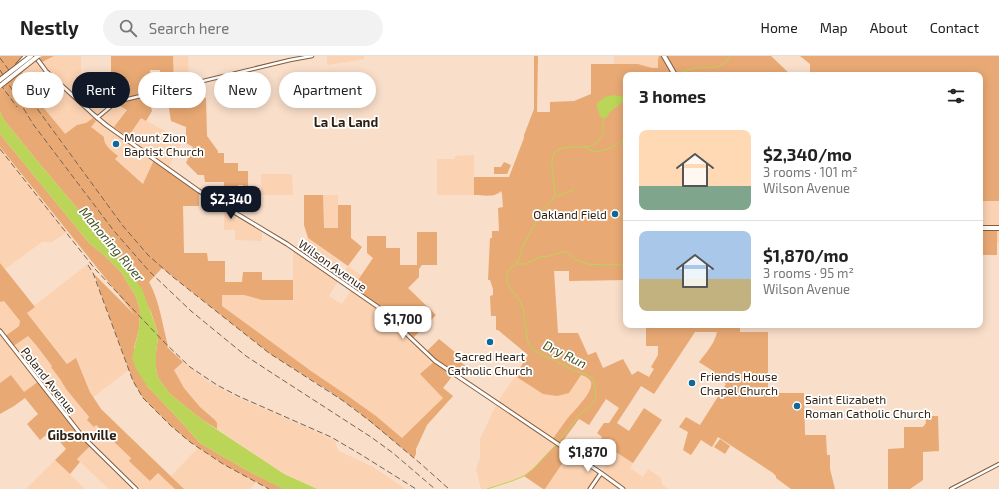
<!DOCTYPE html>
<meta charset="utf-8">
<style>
:root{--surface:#fff;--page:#f2f2f2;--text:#222;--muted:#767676;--line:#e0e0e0;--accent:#111827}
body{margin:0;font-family:"Exo 2",sans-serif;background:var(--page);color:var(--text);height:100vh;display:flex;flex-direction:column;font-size:15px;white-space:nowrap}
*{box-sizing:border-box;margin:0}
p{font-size:13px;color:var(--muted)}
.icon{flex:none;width:22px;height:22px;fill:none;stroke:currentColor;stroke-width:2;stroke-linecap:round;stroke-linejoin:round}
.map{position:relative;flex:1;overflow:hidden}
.side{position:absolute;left:623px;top:16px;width:360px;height:256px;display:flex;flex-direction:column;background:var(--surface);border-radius:8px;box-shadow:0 2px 10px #0003}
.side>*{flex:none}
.guide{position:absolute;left:12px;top:16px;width:380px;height:36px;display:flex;gap:8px}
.price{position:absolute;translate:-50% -34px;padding:0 9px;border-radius:8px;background:#fff;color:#222;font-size:13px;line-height:26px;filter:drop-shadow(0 1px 2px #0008)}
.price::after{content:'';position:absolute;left:50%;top:24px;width:12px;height:9px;margin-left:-6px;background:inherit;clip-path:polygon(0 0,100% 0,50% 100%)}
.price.selected{background:var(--accent);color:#fff}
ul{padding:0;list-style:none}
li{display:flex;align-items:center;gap:12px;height:100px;padding:0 16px}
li+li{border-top:1px solid var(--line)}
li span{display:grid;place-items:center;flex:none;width:112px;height:80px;border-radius:8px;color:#555}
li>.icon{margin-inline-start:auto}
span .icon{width:48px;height:48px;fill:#fffc;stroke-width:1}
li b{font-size:17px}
h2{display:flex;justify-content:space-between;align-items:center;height:48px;padding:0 16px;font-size:17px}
.chip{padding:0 14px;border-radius:18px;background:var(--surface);box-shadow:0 2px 10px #0003;font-size:14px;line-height:36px}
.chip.selected{background:var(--accent);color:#fff}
header{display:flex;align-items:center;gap:24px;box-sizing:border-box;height:56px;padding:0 20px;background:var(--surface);border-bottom:1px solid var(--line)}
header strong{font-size:19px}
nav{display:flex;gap:22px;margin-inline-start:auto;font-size:14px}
.search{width:280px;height:36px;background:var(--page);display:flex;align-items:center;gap:10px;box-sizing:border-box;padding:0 14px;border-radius:22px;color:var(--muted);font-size:15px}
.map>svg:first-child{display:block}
.built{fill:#fbd2b2;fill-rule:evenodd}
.green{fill:#e8a974}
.water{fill:#bad557}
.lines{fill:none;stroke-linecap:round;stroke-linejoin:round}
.stream{stroke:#bad557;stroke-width:1}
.river{stroke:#bad557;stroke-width:4}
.tertiary-casing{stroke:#835c3c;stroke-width:4.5}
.secondary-casing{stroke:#835c3c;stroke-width:5}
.trunk-casing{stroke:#835c3c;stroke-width:6}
.motorway-casing{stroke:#835c3c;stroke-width:6}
.tertiary{stroke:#fff;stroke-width:2.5}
.secondary{stroke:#fff;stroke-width:3}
.trunk{stroke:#fff;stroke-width:4}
.motorway{stroke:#fff;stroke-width:4}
.rail{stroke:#776352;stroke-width:1;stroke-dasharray:6 3;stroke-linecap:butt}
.motorway-bridge-casing{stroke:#835c3c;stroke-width:6;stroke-linecap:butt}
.motorway-bridge{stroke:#fff;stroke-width:4}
.poi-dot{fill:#0f6898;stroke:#fff;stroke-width:1.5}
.labels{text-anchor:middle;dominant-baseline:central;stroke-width:3.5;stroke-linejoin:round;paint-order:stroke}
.poi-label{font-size:12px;fill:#2f1f11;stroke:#fff;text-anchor:start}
.street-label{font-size:12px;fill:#2f1f11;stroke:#fff}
.neighbourhood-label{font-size:13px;font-weight:bold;fill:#2f1f11;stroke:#fff}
.water-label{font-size:13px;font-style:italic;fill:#444f1d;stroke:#fff}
</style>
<header>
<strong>Nestly</strong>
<div class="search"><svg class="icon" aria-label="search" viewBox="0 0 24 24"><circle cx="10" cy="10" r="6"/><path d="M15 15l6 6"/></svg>Search here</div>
<nav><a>Home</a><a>Map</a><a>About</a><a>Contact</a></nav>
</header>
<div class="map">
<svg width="999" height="433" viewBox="0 0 999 433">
<rect width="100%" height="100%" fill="#f9dec9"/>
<path class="built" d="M54,0H81V24L95,31H111V28L130,27V42L115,47L182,85L168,113L144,128L115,103L64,89L13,20L36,2L40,7Z
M173,0H188L189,28L174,32Z
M327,0H364V3L327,9Z
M614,0H659L658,3V12H652L638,8H614Z
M0,91L67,176L52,186H42L5,213L0,207Z
M474,99V139H437V103H455V100Z
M261,118H292L293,139H261Z
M323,139H338V172H323Z
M980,145H999V187H997L996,172H980Z
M224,151L262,173V185L235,184V174H224Z
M308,182L339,205L330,217L339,223L348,210L361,219L352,233L378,251L435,305L443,342L402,382L376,360L348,340L311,315L222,250V239H244L262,244H293V192L299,195ZM339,223L352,233L342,248L329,240Z
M88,208L101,238L129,314L93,341L76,302L68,308L27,257L35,251V249Z
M0,245L1,246L4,245L20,265L19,269L4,281L12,291L27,279L36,289L52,310L51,311L60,323L66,333L89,362L87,364L94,370L95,369L131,402L129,405L151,425L158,417L175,433H109L77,403L91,389L38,325L24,336L11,319L0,327Z
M183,306L203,322L216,330L237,341L313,374L335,385L337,392L339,395L373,411L406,433H317L284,418L217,373V371L215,364L200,351L184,332L174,314Z
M581,318L588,322L591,326V330L581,348L568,362L557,387L533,413L524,420L512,425L487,433H481L476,413L480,402V383L497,347L515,320L543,338L569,337Z
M198,392L223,408L256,426L250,433H184L171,420Z
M570,396L601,417L615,396L633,407L630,412L643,421L648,413L661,422L662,429L668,433H545Z
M55,404L84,432L83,433H26Z"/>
<path class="green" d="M0,0H34L38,3L42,0H54L40,7L37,3L20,14L27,23L26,24C35,44 52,61 65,78L77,69L86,67L93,62L96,65L91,71L104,81C103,89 112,95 118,100L115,103L143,128L154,104L199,135V150H183L184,197H207L208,205H225V226H242L243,216H262V224H293V244H262L244,239H222V250L311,315L348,340L376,360L402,382L443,342L420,318L435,305L426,296L439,283L456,297L453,301L466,310L459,321L454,318L443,332L453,340L427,369L416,393V398L414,402L356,354L329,335L269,297L162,212L149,226C159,243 163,271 168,290L167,291L183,306L174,314L184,332L200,351L215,364L217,367V373L201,363L170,338L158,322L156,312V296L158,282L157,274L151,256L130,215L39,107L4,64L0,56Z
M111,0H173L174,29L161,32L160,14H150V26H146V38H148L152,55L146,65L141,62L128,81L114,71L127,54L115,47L130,42V27L119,28L118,29L115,33V36H113L103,43L94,42L91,39L97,33V31H111Z
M534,0H538L537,56H550V46L574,45L591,38V8H638L652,12H658V3L659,0H771L791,19H626V224L569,225V215H554L558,277H578L588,299L596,296L603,312L623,303L632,319L638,315L649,321L654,313L651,311L658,299V290H646V269H740V276H768V337H804L805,379H826L827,399H830V413L835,433H791L776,422V420L773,417L718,381L712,391L701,384L691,399L683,394L688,376L679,371L686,361L700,369L726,328L712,318L713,315L699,306C706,297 715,287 717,276H695L654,338L641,330L617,367L629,375L644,352L662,364L633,407L600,386L602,381L597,377L604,367H609L619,352L606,343L589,369L579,363L560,389L570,396L545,433H543L524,420L533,413L557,387L552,384C557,377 562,370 567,363C573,356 594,335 591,326C589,322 585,320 581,319L569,337L557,340L543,338L515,320L528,299L498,274H496V260H491L490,240L493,239V233L490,224H488L490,182H492V175H499L498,152L503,151L502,138L501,135C495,142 483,139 474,139V121H509L524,82V79L534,53Z
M800,0H999V145H980V19H810V8Z
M181,30L182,43L206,42L207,80L218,95V97H224V107H238V115H248V137H243V129H238V137H224V126H205L204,119H198L186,107L193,91L186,87V71L171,65L166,34Z
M0,78L89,187L105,200L121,216L136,241L140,255L139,273L134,292L147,330L171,355L200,387L248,415L284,433H269L223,408L190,386L170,369L143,342L133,325L101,238L96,223L93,217L135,259L0,91Z
M504,106L511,109L507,118H494V111H501Z
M304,139H323L324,172H338V149H351V182L362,191L348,210L308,182L304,169Z
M980,172H997V199H980Z
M417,176H437V209H422L419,213V221L408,232L436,259L412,283L387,258L352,233L373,202L367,197V180H386V192H400V209H417Z
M0,207L35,251L27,257L67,308L76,302L90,336L101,353L184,433H175L158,417L150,425L129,405L131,402L96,369L94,371L87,364L89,361L66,333L60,323L51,311L52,310L36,289L28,280L12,291L4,281L19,270L20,265L4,245L1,246L0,245Z
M11,319L24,336L39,325L91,389L77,403L80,406L70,418L55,404L66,393L51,375L40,384L27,368L38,358L25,342L14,350L0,358V327Z
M925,360H938L939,395L923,396V424L910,433H888V393L904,392V371H923L926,367Z
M720,383L730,390L725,398L714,391Z"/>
<path class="water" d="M613,39C618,40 623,39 625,44L610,56L606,62L600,61L597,51V47L605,41Z
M0,56L4,64L39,107L130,215L143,235L157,274L158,282L156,296V312L158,322L170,338L201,363L284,418L317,433H283L248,415L200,387L171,355L147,330L136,313L132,302L139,273L140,255L136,241L121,216L105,200L89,187L0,78Z"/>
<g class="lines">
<path class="stream" d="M677,19C683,15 688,13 695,12C709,11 722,15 730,0
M585,91C597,102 614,90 626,83
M556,140L560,139L574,134
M515,208H525L534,204L539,201L550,200L562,196H566L575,203L587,208L603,209L615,208L626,210
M558,386L579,359L592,348L595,344L596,337L595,331L593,323L589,320L573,314L554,304L542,299L531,292L528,286L523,252L520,245L508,229L507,219L509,214L518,205L522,192L541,156L554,142L555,135L552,112V105L553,99L556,95L563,92L570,91H589L596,87L601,81L603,77V61
M487,433L512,425L524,420L533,413L556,389"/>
<path class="river" d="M143,294L148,319"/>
<defs>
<path id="tertiary" d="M97,62L115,47L124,44L290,4L312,0
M951,433L999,408"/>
<path id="secondary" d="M35,0L46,15L94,59L106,69L199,135L287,188L378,251L435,305L601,417L623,433
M0,275L82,380L136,433
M590,433L601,417"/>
<path id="trunk" d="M664,0L675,19
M980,172H999"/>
<path id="motorway" d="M18,9L26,0"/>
</defs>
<use href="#tertiary" class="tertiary-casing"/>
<use href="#secondary" class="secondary-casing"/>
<use href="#trunk" class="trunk-casing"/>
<use href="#motorway" class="motorway-casing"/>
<use href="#tertiary" class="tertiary"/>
<use href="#secondary" class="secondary"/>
<use href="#trunk" class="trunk"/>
<use href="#motorway" class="motorway"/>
<path class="rail" d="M0,2L123,170L148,199L173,221L269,297L342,344L370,365L421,408L449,433
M0,14L33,68L114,175L149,215L191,255L246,300L275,319L371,381L393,397L435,433
M0,28L17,51
M0,93L95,213L163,285L190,311L217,329L238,340L331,381L360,398L416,433
M88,209L93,217L133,325L143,342L170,369L190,386L223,408L269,433"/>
<defs>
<path id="motorway-bridge" d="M0,24L31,0
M0,30L38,0"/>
</defs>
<use href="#motorway-bridge" class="motorway-bridge-casing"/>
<use href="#motorway-bridge" class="motorway-bridge"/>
</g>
<g class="poi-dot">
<circle cx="116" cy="88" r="4"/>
<circle cx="615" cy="158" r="4"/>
<circle cx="490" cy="286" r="4"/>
<circle cx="692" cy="327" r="4"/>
<circle cx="797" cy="350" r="4"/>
</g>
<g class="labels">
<g class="poi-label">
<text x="124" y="81">Mount Zion<tspan x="124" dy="14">Baptist Church</tspan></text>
<text x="607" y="158" text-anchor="end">Oakland Field</text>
<text x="490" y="300" text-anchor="middle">Sacred Heart<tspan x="490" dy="14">Catholic Church</tspan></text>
<text x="700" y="320">Friends House<tspan x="700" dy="14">Chapel Church</tspan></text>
<text x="805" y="343">Saint Elizabeth<tspan x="805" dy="14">Roman Catholic Church</tspan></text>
</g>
<g class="street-label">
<text transform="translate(333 209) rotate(35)">Wilson Avenue</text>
<text transform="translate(49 324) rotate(52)">Poland Avenue</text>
</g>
<g class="neighbourhood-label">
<text x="346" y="66">La La Land</text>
<text x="82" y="379">Gibsonville</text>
</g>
<g class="water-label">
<text transform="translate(112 188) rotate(50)">Mahoning River</text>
<text transform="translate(565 298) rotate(26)">Dry Run</text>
</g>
</g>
</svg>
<b class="price selected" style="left:231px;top:164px">$2,340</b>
<b class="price" style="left:403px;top:284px">$1,700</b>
<b class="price" style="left:588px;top:417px">$1,870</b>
<div class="guide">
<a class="chip">Buy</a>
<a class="chip selected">Rent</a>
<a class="chip">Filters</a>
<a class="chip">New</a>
<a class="chip">Apartment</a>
</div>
<section class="side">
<h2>3 homes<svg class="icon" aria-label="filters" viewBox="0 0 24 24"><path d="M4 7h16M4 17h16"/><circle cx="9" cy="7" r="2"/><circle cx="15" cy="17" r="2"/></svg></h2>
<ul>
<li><span style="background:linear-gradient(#ffd9b3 70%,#7fa58c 0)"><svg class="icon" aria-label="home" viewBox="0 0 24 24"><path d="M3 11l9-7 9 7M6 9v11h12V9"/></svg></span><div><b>$2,340/mo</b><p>3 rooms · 101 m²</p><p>Wilson Avenue</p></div></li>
<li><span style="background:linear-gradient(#a9c7e8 60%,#c2b280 0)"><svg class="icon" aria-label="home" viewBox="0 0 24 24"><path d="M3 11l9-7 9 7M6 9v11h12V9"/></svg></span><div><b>$1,870/mo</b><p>3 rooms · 95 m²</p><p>Wilson Avenue</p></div></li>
</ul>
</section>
</div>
